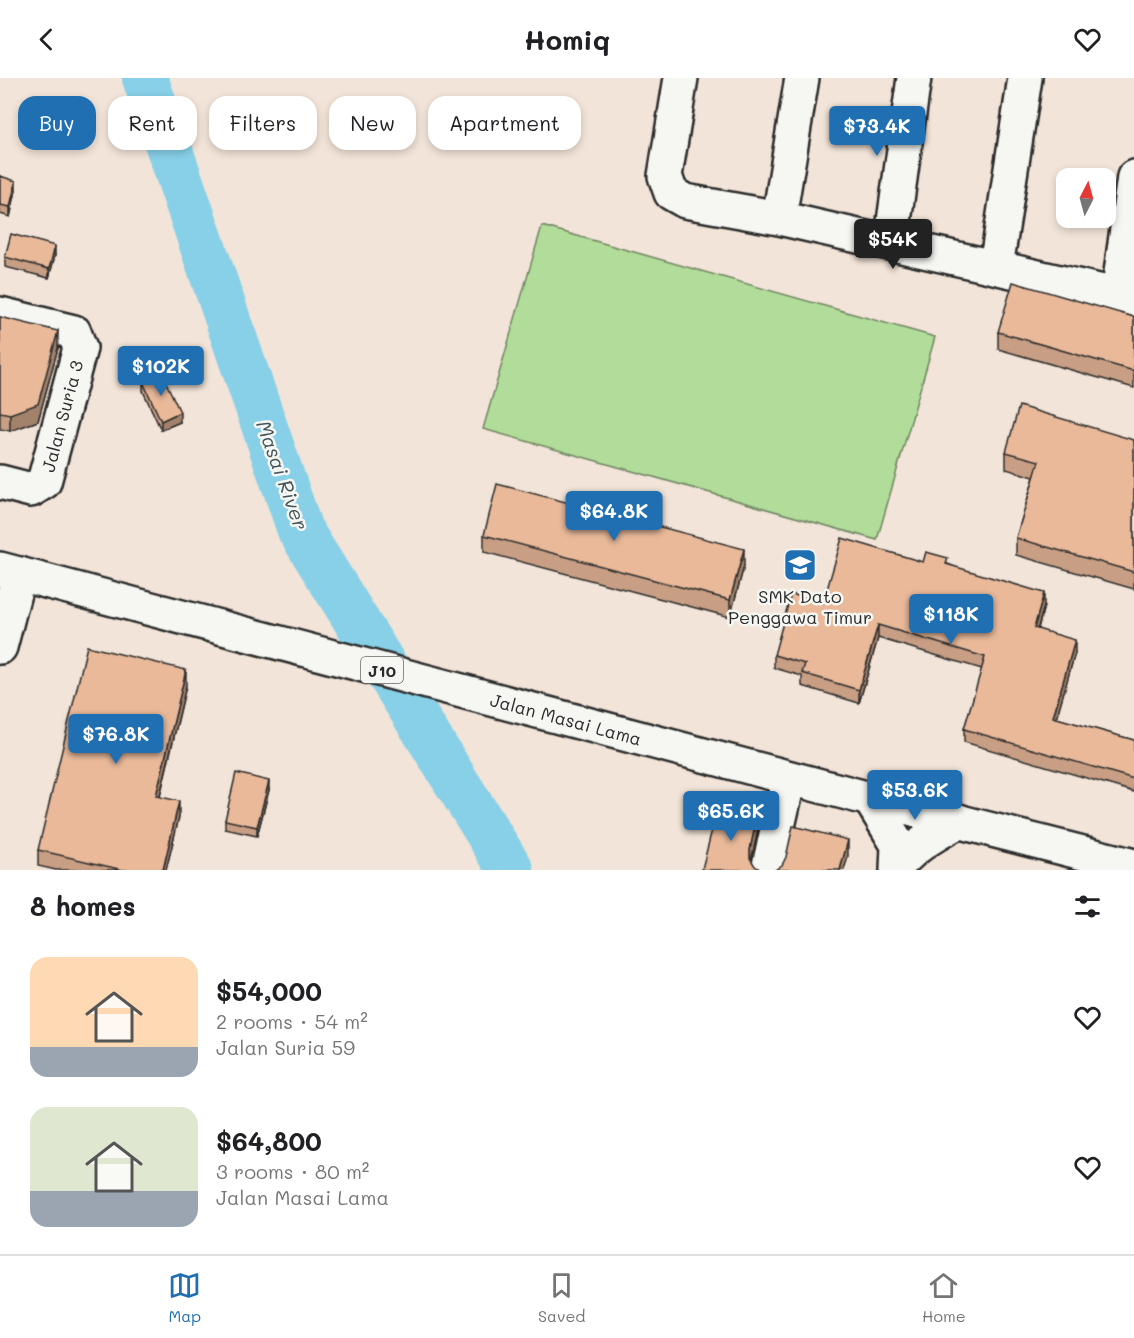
<!DOCTYPE html>
<meta charset="utf-8">
<style>
:root{--surface:#fff;--page:#f2f2f2;--text:#202124;--muted:#757577;--line:#e0e0e0;--accent:#1f6fb2}
body{margin:0;font-family:Mali,sans-serif;background:var(--page);color:var(--text);height:100vh;display:flex;flex-direction:column;font-size:22px;white-space:nowrap}
*{box-sizing:border-box;margin:0}
p{font-size:20px;color:var(--muted)}
.icon{flex:none;width:33px;height:33px;fill:none;stroke:currentColor;stroke-width:2;stroke-linecap:round;stroke-linejoin:round}
.map{position:relative;height:792px;overflow:hidden}
.details{display:flex;flex-direction:column;background:var(--surface);flex:1}
.details>*{flex:none}
.banner{position:absolute;left:18px;top:18px;width:600px;height:54px;display:flex;gap:12px}
.needle{width:39px;rotate:6deg}
.buttons{position:absolute;left:1056px;top:90px;display:grid;gap:12px}
.buttons a{display:grid;place-items:center;width:60px;height:60px;border-radius:12px;background:var(--surface);box-shadow:0 3px 9px #0003;font-size:30px}
.price{position:absolute;translate:-50% -51px;padding:0 14px;border-radius:6px;background:var(--accent);color:#fff;font-size:20px;line-height:39px;filter:drop-shadow(0 2px 3px #0008)}
.price::after{content:'';position:absolute;left:50%;top:36px;width:18px;height:14px;margin-left:-9px;background:inherit;clip-path:polygon(0 0,100% 0,50% 100%)}
.price.current{background:#222;color:#fff}
ul{padding:0;list-style:none}
li{display:flex;align-items:center;gap:18px;height:150px;padding:0 30px}
li span{display:grid;place-items:center;flex:none;width:168px;height:120px;border-radius:18px;color:#555}
li>.icon{margin-inline-start:auto}
span .icon{width:72px;height:72px;fill:#fffc;stroke-width:1}
li b{font-size:26px}
h2{display:flex;justify-content:space-between;align-items:center;height:72px;padding:0 30px;font-size:26px}
.tag{padding:0 21px;border-radius:18px;background:var(--surface);box-shadow:0 3px 9px #0003;font-size:21px;line-height:54px}
.tag.current{background:var(--accent);color:#fff}
header{display:flex;justify-content:space-between;align-items:center;height:78px;padding:0 30px;background:var(--surface);font-size:27px;font-weight:800}
.tabs{display:flex;justify-content:space-around;align-items:center;height:84px;border-top:2px solid var(--line);background:var(--surface);font-size:16px;color:var(--muted)}
.tabs a{display:grid;justify-items:center;gap:3px}
.tabs .current{color:var(--accent)}
.map>svg:first-child{display:block}
.green{fill:#b1dc99;stroke:#6e8462;stroke-width:1.5}
.lines{fill:none;stroke-linecap:round;stroke-linejoin:round}
.river{stroke:#87d0e8;stroke-width:46}
.minor-casing{stroke:#2b2b2b;stroke-width:38}
.major-casing{stroke:#2b2b2b;stroke-width:38}
.minor{stroke:#f6f6f2;stroke-width:33}
.major{stroke:#f6f6f2;stroke-width:33}
.wall{fill:#c89f84;stroke:#2b2b2b;stroke-width:1.5}
.shaded-wall{fill:#a3826c;stroke:#2b2b2b;stroke-width:1.5}
.building{fill:#e9b99a;stroke:#2b2b2b;stroke-width:1.5}
.labels{text-anchor:middle;dominant-baseline:central;stroke-width:5;stroke-linejoin:round;paint-order:stroke}
.shield{fill:#f6f6f2;stroke:#686867;stroke-width:1.5}
.shield-label{font-size:16px;font-weight:bold;fill:#2b2b2b}
.street-label{font-size:18px;fill:#2b2b2b;stroke:#f6f6f2}
.poi-label{font-size:18px;fill:#2b2b2b;stroke:#f6f6f2}
.water-label{font-size:20px;font-style:italic;fill:#42545a;stroke:#f6f6f2}
</style>
<header><svg class="icon" aria-label="back" viewBox="0 0 24 24"><path d="M15 5l-7 7 7 7"/></svg>Homiq<svg class="icon" aria-label="heart" viewBox="0 0 24 24"><path d="M12 20l-8-8c-3-5 5-10 8-4 3-6 11-1 8 4z"/></svg></header>
<div class="map">
<svg width="1134" height="792" viewBox="0 0 1134 792">
<rect width="100%" height="100%" fill="#f2e4d8"/>
<filter id="ink" filterUnits="userSpaceOnUse"><feTurbulence type="fractalNoise" baseFrequency=".0167" numOctaves="2"/><feDisplacementMap in="SourceGraphic" scale="12" xChannelSelector="R" yChannelSelector="G"/><feConvolveMatrix kernelMatrix="1 2 1 2 8 2 1 2 1" color-interpolation-filters="sRGB"/></filter>
<g filter="url(#ink)">
<path class="green" d="M542,148L935,259L877,462L483,351Z"/>
<g class="lines">
<path class="river" d="M145,0L300,452L511,792"/>
<defs>
<path id="minor" d="M681,0L665,98L671,115L685,123L779,140L1134,221
M779,140L802,0
M891,165L914,0
M996,189L1025,0
M1118,217L1134,99
M0,236L74,254L80,270L44,404L31,412L0,404
M0,569L19,496
M870,721L898,767L897,792
M899,786C917,766 936,756 959,743
M768,792L789,700"/>
<path id="major" d="M0,491L870,721L1134,788"/>
</defs>
<use href="#minor" class="minor-casing"/>
<use href="#major" class="major-casing"/>
<use href="#minor" class="minor"/>
<use href="#major" class="major"/>
</g>
<path class="wall" d="M0,98L16,112L10,139L0,136Z
M55,177L49,200L5,189V179Z
M0,239L58,270L38,343L10,353L0,351Z
M1134,239V310L998,271V254Z
M143,304L180,344L161,352L143,313Z
M1134,362V511L1016,477V460L1034,399L1006,391V374Z
M484,457L744,488L730,539L484,474Z
M923,484L948,486L1044,528L1038,551L1075,575L1056,640L1134,662V714L964,664V651L982,591L878,560L859,625L802,608V598L774,590V577L823,525Z
M186,608L160,719L179,739L166,792H56L38,788V772Z
M269,712L257,758L225,751V742Z"/>
<path class="shaded-wall" d="M16,103V112L10,139V129Z
M55,168V177L49,200V191Z
M58,253V270L38,343L10,353V336Z
M180,334V344L161,352V343Z
M744,471V488L730,539V522Z
M1044,515V528L1034,563V550Z
M878,547V560L859,625V612Z
M1075,562V575L1053,652V639Z
M186,592V608L156,734V718Z
M269,703V712L257,758V749Z
M179,723V739L166,792H163Z
M757,739V756L750,788V771Z
M848,762V779L844,792H840Z"/>
<path class="building" d="M0,98L16,103L10,129L0,127Z
M11,156L55,168L49,191L5,179Z
M1013,204L1134,239V293L998,254Z
M0,239L58,253L38,326L10,336L0,334Z
M162,296L180,334L161,343L143,304Z
M1019,328L1134,362V494L1016,460L1039,383L1006,374Z
M497,406L744,471L730,522L484,457Z
M842,460L923,484L926,474L948,480L946,486L1044,515L1034,550L1075,562L1053,639L1134,662V701L964,651L985,579L878,547L859,612L802,595L805,586L774,577L791,516L823,525Z
M87,568L186,592L156,718L179,723L163,792H123L38,772Z
M236,695L269,703L257,749L225,742Z
M718,728L757,739L750,771V780L755,788L761,792H706L702,791Z
M793,748L848,762L840,792H775L782,787L786,779Z"/>
</g>
<defs>
<symbol id="school-square" viewBox="-11 -11 22 22"><rect x="-9" y="-9" width="18" height="18" rx="4" fill="#1f6fb2" stroke="#f6f6f2"/><path d="M0-5L7-2L0 1L-7-2ZM-4 1L0 2.5L4 1V4Q0 6-4 4Z" fill="#fff"/></symbol>
</defs>
<g fill-rule="evenodd">
<use href="#school-square" x="781" y="468" width="38" height="38"/>
</g>
<g class="labels">
<rect class="shield" x="361" y="579" width="42" height="26" rx="4.5"/>
<g class="shield-label">
<text x="382" y="592">J10</text>
</g>
<g class="street-label">
<text transform="translate(62 338) rotate(-75)">Jalan Suria 3</text>
<text transform="translate(566 641) rotate(15)">Jalan Masai Lama</text>
</g>
<g class="poi-label">
<text x="800" y="518">SMK Dato<tspan x="800" dy="21">Penggawa Timur</tspan></text>
</g>
<g class="water-label">
<text transform="translate(283 397) rotate(70)">Masai River</text>
</g>
</g>
</svg>
<div class="buttons">
<a><svg class="needle" viewBox="-14 -14 28 28"><path d="M0-13l5 13h-10z" fill="#e53935"/><path d="M0 13l5-13h-10z" fill="#757577"/></svg></a>
</div>
<b class="price" style="left:877px;top:79px">$73.4K</b>
<b class="price current" style="left:893px;top:192px">$54K</b>
<b class="price" style="left:161px;top:319px">$102K</b>
<b class="price" style="left:614px;top:464px">$64.8K</b>
<b class="price" style="left:951px;top:567px">$118K</b>
<b class="price" style="left:116px;top:687px">$76.8K</b>
<b class="price" style="left:915px;top:743px">$53.6K</b>
<b class="price" style="left:731px;top:764px">$65.6K</b>
<div class="banner">
<a class="tag current">Buy</a>
<a class="tag">Rent</a>
<a class="tag">Filters</a>
<a class="tag">New</a>
<a class="tag">Apartment</a>
</div>
</div>
<section class="details">
<h2>8 homes<svg class="icon" aria-label="filters" viewBox="0 0 24 24"><path d="M4 7h16M4 17h16"/><circle cx="9" cy="7" r="2"/><circle cx="15" cy="17" r="2"/></svg></h2>
<ul>
<li><span style="background:linear-gradient(#ffd9b3 75%,#9aa5b1 0)"><svg class="icon" aria-label="home" viewBox="0 0 24 24"><path d="M3 11l9-7 9 7M6 9v11h12V9"/></svg></span><div><b>$54,000</b><p>2 rooms · 54 m²</p><p>Jalan Suria 59</p></div><svg class="icon" aria-label="heart" viewBox="0 0 24 24"><path d="M12 20l-8-8c-3-5 5-10 8-4 3-6 11-1 8 4z"/></svg></li>
<li><span style="background:linear-gradient(#dfe7d0 70%,#9aa5b1 0)"><svg class="icon" aria-label="home" viewBox="0 0 24 24"><path d="M3 11l9-7 9 7M6 9v11h12V9"/></svg></span><div><b>$64,800</b><p>3 rooms · 80 m²</p><p>Jalan Masai Lama</p></div><svg class="icon" aria-label="heart" viewBox="0 0 24 24"><path d="M12 20l-8-8c-3-5 5-10 8-4 3-6 11-1 8 4z"/></svg></li>
</ul>
</section>
<nav class="tabs">
<a class="current"><svg class="icon" aria-label="map" viewBox="0 0 24 24"><path d="M3 6l6-2 6 2 6-2v14l-6 2-6-2-6 2zM9 4v14M15 6v14"/></svg>Map</a>
<a><svg class="icon" aria-label="saved" viewBox="0 0 24 24"><path d="M7 4h10v16l-5-4-5 4z"/></svg>Saved</a>
<a><svg class="icon" aria-label="home" viewBox="0 0 24 24"><path d="M3 11l9-7 9 7M6 9v11h12V9"/></svg>Home</a>
</nav>
